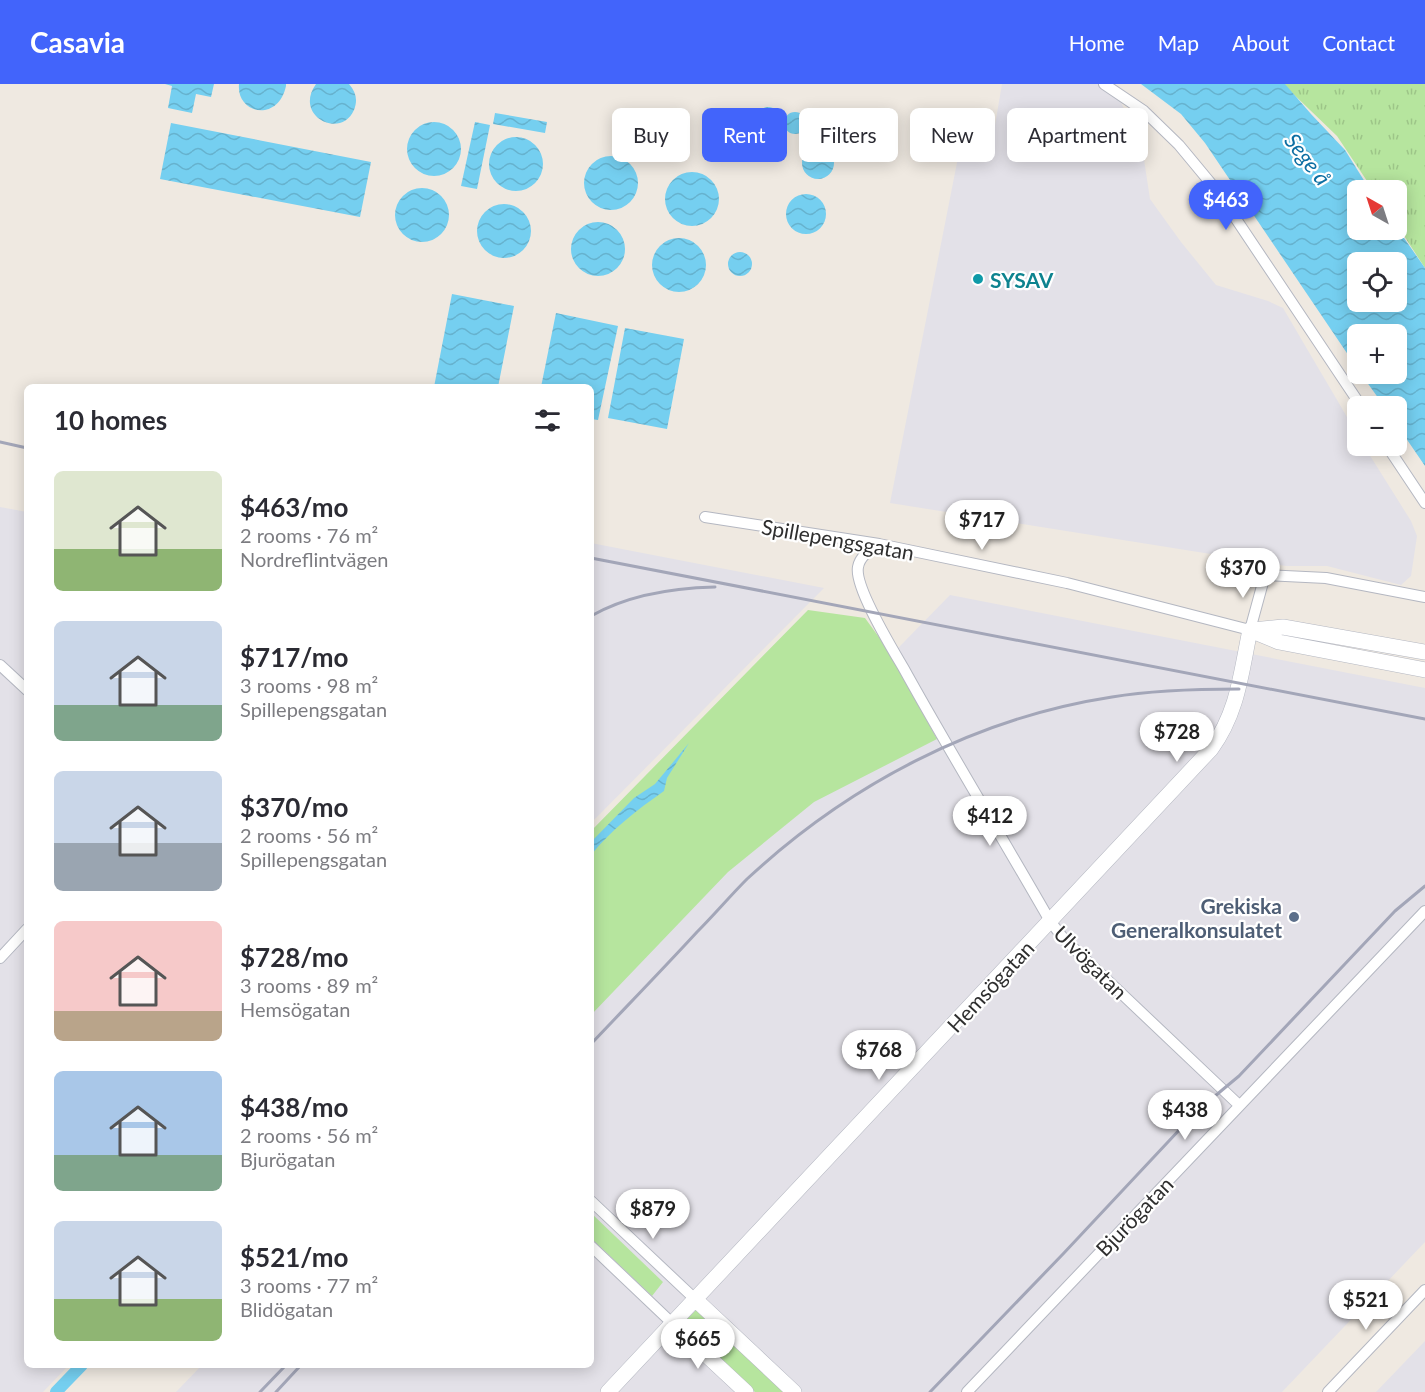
<!DOCTYPE html>
<meta charset="utf-8">
<style>
:root{--surface:#fff;--page:#f2f2f3;--text:#2b2b33;--muted:#7c7c81;--accent:#4264fb}
body{margin:0;font-family:Lato,sans-serif;background:var(--page);color:var(--text);height:100vh;display:flex;flex-direction:column;font-size:22px;white-space:nowrap}
*{box-sizing:border-box;margin:0}
p{font-size:20px;color:var(--muted)}
.icon{flex:none;width:33px;height:33px;fill:none;stroke:currentColor;stroke-width:2;stroke-linecap:round;stroke-linejoin:round}
.map{position:relative;flex:1;overflow:hidden}
.details{position:absolute;left:24px;top:300px;width:570px;height:984px;display:flex;flex-direction:column;background:var(--surface);border-radius:9px;box-shadow:0 3px 15px #0003}
.details>*{flex:none}
.guide{position:absolute;left:612px;top:24px;width:570px;height:54px;display:flex;gap:12px}
.needle{width:39px;rotate:321deg}
.fabs{position:absolute;left:1347px;top:96px;display:grid;gap:12px}
.fabs a{display:grid;place-items:center;width:60px;height:60px;border-radius:9px;background:var(--surface);box-shadow:0 3px 15px #0003;font-size:30px}
.price{position:absolute;translate:-50% -51px;padding:0 14px;border-radius:21px;background:#fff;color:#222;font-size:20px;line-height:39px;filter:drop-shadow(0 2px 3px #0008)}
.price::after{content:'';position:absolute;left:50%;top:36px;width:18px;height:14px;margin-left:-9px;background:inherit;clip-path:polygon(0 0,100% 0,50% 100%)}
.price.selected{background:var(--accent);color:#fff}
ul{padding:0;list-style:none}
li{display:flex;align-items:center;gap:18px;height:150px;padding:0 30px}
li span{display:grid;place-items:center;flex:none;width:168px;height:120px;border-radius:9px;color:#555}
li>.icon{margin-inline-start:auto}
span .icon{width:72px;height:72px;fill:#fffc;stroke-width:1}
li b{font-size:26px}
h2{display:flex;justify-content:space-between;align-items:center;height:72px;padding:0 30px;font-size:26px}
.chip{padding:0 21px;border-radius:9px;background:var(--surface);box-shadow:0 3px 15px #0003;font-size:21px;line-height:54px}
.chip.selected{background:var(--accent);color:#fff}
header{display:flex;align-items:center;gap:36px;box-sizing:border-box;height:84px;padding:0 30px;background:var(--accent);color:#fff}
header strong{font-size:28px}
nav{display:flex;gap:33px;margin-inline-start:auto;font-size:21px}
.map>svg:first-child{display:block}
.industrial{fill:#e3e1e8}
.grass{fill:#b6e59e}
.park{fill:url(#park-tufts)}
.water{fill:url(#water-waves);fill-rule:evenodd}
.lines{fill:none;stroke-linecap:round;stroke-linejoin:round}
.canal{stroke:#75cff0;stroke-width:12}
.street-casing{stroke:#b4b7c1;stroke-width:12}
.secondary-casing{stroke:#b4b7c1;stroke-width:16}
.street{stroke:#fff;stroke-width:10}
.secondary{stroke:#fff;stroke-width:15}
.rail{stroke:#a3a6b8;stroke-width:3}
.culture-dot{fill:#0f9aa8;stroke:#fff;stroke-width:2}
.service-dot{fill:#5c6f8a;stroke:#fff;stroke-width:2}
.labels{text-anchor:middle;dominant-baseline:central;stroke-width:4.5;stroke-linejoin:round;paint-order:stroke}
.culture-label{font-size:21px;font-weight:bold;fill:#0d838f;stroke:#fff;text-anchor:start}
.street-label{font-size:21px;fill:#2e2e2e;stroke:#fff}
.service-label{font-size:21px;font-weight:bold;fill:#4e5e75;stroke:#fff;text-anchor:end}
.water-label{font-size:22px;font-style:italic;fill:#0d6fa3;stroke:#fff}
</style>
<header>
<strong>Casavia</strong>
<nav><a>Home</a><a>Map</a><a>About</a><a>Contact</a></nav>
</header>
<div class="map">
<svg width="1425" height="1308" viewBox="0 0 1425 1308">
<defs>
<pattern id="park-tufts" width="24" height="20" patternUnits="userSpaceOnUse" patternTransform="scale(1.5)"><rect width="24" height="20" fill="#b6e59e"/><path d="M3 7l-1-3M5 7V3M7 7l1-3M15 17l-1-3M17 17v-4M19 17l1-3" fill="none" stroke="#9dc588"/></pattern>
<pattern id="water-waves" width="16" height="10" patternUnits="userSpaceOnUse" patternTransform="scale(1.5)"><rect width="16" height="10" fill="#75cff0"/><path d="M0 5q4-4 8 0t8 0" fill="none" stroke="#66b2ce"/></pattern>
</defs>
<rect width="100%" height="100%" fill="#efe9e1"/>
<path class="industrial" d="M1002,0H1099L1118,11L1143,69L1150,115L1181,158L1216,201L1268,217L1283,224L1357,350L1358,362H1364L1411,437L1417,452L1411,492L1401,501L1327,482H1286L890,419L965,38L995,41Z
M0,423L27,428V1281H69L43,1308H0Z
M591,459L824,504L591,739Z
M950,511L1425,604V1158L1282,1308H176L202,1281H591V878Z
M1425,1257V1308H1376Z"/>
<path class="grass" d="M808,526L865,534L889,567L937,655L814,718L728,788L591,931V747Z
M591,1129L663,1198L652,1212L591,1154Z
M696,1226L784,1308H755L682,1240Z"/>
<path class="park" d="M1283,0H1425V184L1397,141L1396,106H1373L1337,52Z"/>
<path class="water" d="M165,0H214L211,13L196,10L192,29L168,24L172,2Z
M239,0H286V2C278,39 236,30 239,0Z
M316,0H349C356,8 358,16 354,26C341,56 293,32 316,0Z
M1141,0H1285L1311,30L1345,66L1370,106H1358V146H1396L1397,144L1425,184V382L1397,341L1396,322H1384L1361,290H1396V250H1358L1357,284L1205,59L1181,30ZM1358,178H1396V218H1358Z
M757 34a11 11 0 1 1 22 0a11 11 0 1 1-22 0Z
M784 39a11 11 0 1 1 22 0a11 11 0 1 1-22 0Z
M495,29L547,38L545,49L493,40Z
M475,38L490,41L477,105L461,102Z
M407 65a27 27 0 1 1 54 0a27 27 0 1 1-54 0Z
M171,39L371,78L360,133L160,95Z
M489 80a27 27 0 1 1 54 0a27 27 0 1 1-54 0Z
M802 79a16 16 0 1 1 32 0a16 16 0 1 1-32 0Z
M584 99a27 27 0 1 1 54 0a27 27 0 1 1-54 0Z
M665 115a27 27 0 1 1 54 0a27 27 0 1 1-54 0Z
M395 131a27 27 0 1 1 54 0a27 27 0 1 1-54 0Z
M786 130a20 20 0 1 1 40 0a20 20 0 1 1-40 0Z
M477 147a27 27 0 1 1 54 0a27 27 0 1 1-54 0Z
M571 165a27 27 0 1 1 54 0a27 27 0 1 1-54 0Z
M652 181a27 27 0 1 1 54 0a27 27 0 1 1-54 0Z
M728 180a12 12 0 1 1 24 0a12 12 0 1 1-24 0Z
M452,210L514,222L498,303H434Z
M556,229L618,242L598,336L591,335V303H541Z
M625,244L684,255L667,345L608,334Z
M689,659L667,694L664,707C637,726 612,745 591,771V758L634,714L655,700Z"/>
<g class="lines">
<path class="canal" d="M56,1308L82,1281"/>
<defs>
<path id="street" d="M1104,0L1144,27L1179,61L1218,108L1361,322
M1387,362L1425,419
M705,433L879,460L1067,499L1250,546L1265,491L1326,494L1425,513
M879,460C870,466 860,472 858,483C854,503 893,566 904,585C951,670 1002,753 1050,837L1064,855L1239,1021
M0,581L27,606
M0,874L27,845
M591,1117L696,1216
M591,1162L673,1240
M967,1308L1425,827
M1328,1308L1425,1206"/>
<path id="secondary" d="M1250,546L1279,558L1425,586
M1253,546L1283,543L1425,568
M696,1216L794,1308
M673,1240L746,1308
M608,1308L1211,665C1238,628 1241,589 1250,546"/>
</defs>
<use href="#street" class="street-casing"/>
<use href="#secondary" class="secondary-casing"/>
<use href="#street" class="street"/>
<use href="#secondary" class="secondary"/>
<path class="rail" d="M0,358L27,364
M591,474L1425,635
M591,532C628,511 672,504 715,503
M591,960C626,923 662,886 697,848C714,831 730,812 747,795C848,701 975,634 1112,613C1154,606 1197,605 1239,605
M260,1308L286,1281
M276,1308L301,1281
M930,1308L1063,1170L1197,1027L1239,992L1395,827L1425,802"/>
</g>
<circle class="culture-dot" cx="978" cy="195" r="6"/>
<circle class="service-dot" cx="1294" cy="833" r="6"/>
<g class="labels">
<g class="culture-label">
<text x="990" y="195">SYSAV</text>
</g>
<g class="street-label">
<text transform="translate(838 455) rotate(10)">Spillepengsgatan</text>
<text transform="translate(1091 878) rotate(45)">Ulvögatan</text>
<text transform="translate(990 902) rotate(-47)">Hemsögatan</text>
<text transform="translate(1134 1132) rotate(-46)">Bjurögatan</text>
</g>
<g class="service-label">
<text x="1282" y="821">Grekiska<tspan x="1282" dy="24">Generalkonsulatet</tspan></text>
</g>
<g class="water-label">
<text transform="translate(1308 75) rotate(52)">Sege å</text>
</g>
</g>
</svg>
<div class="fabs">
<a><svg class="needle" viewBox="-14 -14 28 28"><path d="M0-13l5 13h-10z" fill="#e53935"/><path d="M0 13l5-13h-10z" fill="#7c7c81"/></svg></a>
<a><svg class="icon" aria-label="locate" viewBox="0 0 24 24"><circle cx="12" cy="12" r="6"/><path d="M12 2v4M12 18v4M2 12h4M18 12h4"/></svg></a>
<a>+</a>
<a>−</a>
</div>
<b class="price selected" style="left:1226px;top:147px">$463</b>
<b class="price" style="left:982px;top:467px">$717</b>
<b class="price" style="left:1243px;top:515px">$370</b>
<b class="price" style="left:1177px;top:679px">$728</b>
<b class="price" style="left:990px;top:763px">$412</b>
<b class="price" style="left:879px;top:997px">$768</b>
<b class="price" style="left:1185px;top:1057px">$438</b>
<b class="price" style="left:653px;top:1156px">$879</b>
<b class="price" style="left:1366px;top:1247px">$521</b>
<b class="price" style="left:698px;top:1286px">$665</b>
<div class="guide">
<a class="chip">Buy</a>
<a class="chip selected">Rent</a>
<a class="chip">Filters</a>
<a class="chip">New</a>
<a class="chip">Apartment</a>
</div>
<section class="details">
<h2>10 homes<svg class="icon" aria-label="filters" viewBox="0 0 24 24"><path d="M4 7h16M4 17h16"/><circle cx="9" cy="7" r="2"/><circle cx="15" cy="17" r="2"/></svg></h2>
<ul>
<li><span style="background:linear-gradient(#dfe7d0 65%,#8fb573 0)"><svg class="icon" aria-label="home" viewBox="0 0 24 24"><path d="M3 11l9-7 9 7M6 9v11h12V9"/></svg></span><div><b>$463/mo</b><p>2 rooms · 76 m²</p><p>Nordreflintvägen</p></div></li>
<li><span style="background:linear-gradient(#c9d6e8 70%,#7fa58c 0)"><svg class="icon" aria-label="home" viewBox="0 0 24 24"><path d="M3 11l9-7 9 7M6 9v11h12V9"/></svg></span><div><b>$717/mo</b><p>3 rooms · 98 m²</p><p>Spillepengsgatan</p></div></li>
<li><span style="background:linear-gradient(#c9d6e8 60%,#9aa5b1 0)"><svg class="icon" aria-label="home" viewBox="0 0 24 24"><path d="M3 11l9-7 9 7M6 9v11h12V9"/></svg></span><div><b>$370/mo</b><p>2 rooms · 56 m²</p><p>Spillepengsgatan</p></div></li>
<li><span style="background:linear-gradient(#f6c9c9 75%,#b9a48a 0)"><svg class="icon" aria-label="home" viewBox="0 0 24 24"><path d="M3 11l9-7 9 7M6 9v11h12V9"/></svg></span><div><b>$728/mo</b><p>3 rooms · 89 m²</p><p>Hemsögatan</p></div></li>
<li><span style="background:linear-gradient(#a9c7e8 70%,#7fa58c 0)"><svg class="icon" aria-label="home" viewBox="0 0 24 24"><path d="M3 11l9-7 9 7M6 9v11h12V9"/></svg></span><div><b>$438/mo</b><p>2 rooms · 56 m²</p><p>Bjurögatan</p></div></li>
<li><span style="background:linear-gradient(#c9d6e8 65%,#8fb573 0)"><svg class="icon" aria-label="home" viewBox="0 0 24 24"><path d="M3 11l9-7 9 7M6 9v11h12V9"/></svg></span><div><b>$521/mo</b><p>3 rooms · 77 m²</p><p>Blidögatan</p></div></li>
</ul>
</section>
</div>
